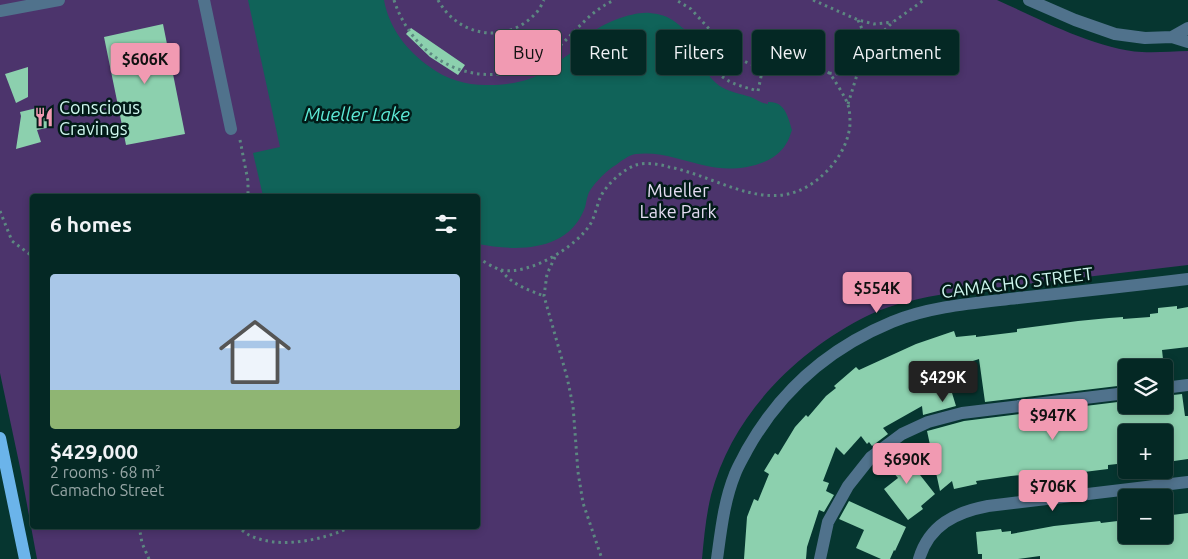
<!DOCTYPE html>
<meta charset="utf-8">
<style>
:root{--surface:#042824;--page:#123431;--text:#f1f3f6;--muted:#97a6a6;--line:#254441;--accent:#f19ab2}
body{margin:0;font-family:Ubuntu,sans-serif;background:var(--page);color:var(--text);height:100vh;display:flex;flex-direction:column;font-size:19px;white-space:nowrap}
*{box-sizing:border-box;margin:0}
p{font-size:16px;color:var(--muted)}
.icon{flex:none;width:28px;height:28px;fill:none;stroke:currentColor;stroke-width:2;stroke-linecap:round;stroke-linejoin:round}
.map{position:relative;flex:1;overflow:hidden}
.details{position:absolute;left:30px;top:194px;width:450px;height:335px;display:flex;flex-direction:column;background:var(--surface);border-radius:5px;box-shadow:0 2px 8px #0003,0 0 0 1px var(--line)}
.details>*{flex:none}
.hud{position:absolute;left:495px;top:30px;width:475px;height:45px;display:flex;gap:10px}
.tools{position:absolute;left:1118px;top:359px;display:grid;gap:10px}
.tools a{display:grid;place-items:center;width:55px;height:55px;border-radius:5px;background:var(--surface);box-shadow:0 2px 8px #0003,0 0 0 1px var(--line);font-size:25px}
.price{position:absolute;translate:-50% -42px;padding:0 11px;border-radius:5px;background:var(--accent);color:#111;font-size:16px;line-height:32px;filter:drop-shadow(0 1px 2px #0008)}
.price::after{content:'';position:absolute;left:50%;top:30px;width:15px;height:11px;margin-left:-8px;background:inherit;clip-path:polygon(0 0,100% 0,50% 100%)}
.price.on{background:#222;color:#fff}
ul{padding:0;list-style:none}
li{display:grid;align-content:center;gap:10px;height:265px;padding:0 20px}
li span{display:grid;place-items:center;height:155px;border-radius:5px;color:#555}
li>.icon{margin-inline-start:auto}
span .icon{width:90px;height:90px;fill:#fffc;stroke-width:1}
li b{font-size:21px}
h2{display:flex;justify-content:space-between;align-items:center;height:60px;padding:0 20px;font-size:21px}
.chip{padding:0 18px;border-radius:5px;background:var(--surface);box-shadow:0 2px 8px #0003,0 0 0 1px var(--line);font-size:18px;line-height:45px}
.chip.on{background:var(--accent);color:#111}
.map>svg:first-child{display:block}
.green{fill:#4c346c;fill-rule:evenodd}
.water{fill:#106359}
.building{fill:#8cd0ae}
.lines{fill:none;stroke-linecap:round;stroke-linejoin:round}
.path{stroke:#5c8881;stroke-width:3;stroke-dasharray:2.5 4;stroke-linecap:butt}
.minor{stroke:#50728c;stroke-width:12}
.major{stroke:#6bb4ea;stroke-width:12}
.labels{text-anchor:middle;dominant-baseline:central;stroke-width:5;stroke-linejoin:round;paint-order:stroke}
.poi-label{font-size:18px;fill:#d0f7ef;stroke:#021b18;text-anchor:start}
.park-label{font-size:18px;fill:#e4dcf2;stroke:#021b18}
.street-label{font-size:18px;fill:#d0f7ef;stroke:#021b18}
.water-label{font-size:19px;font-style:italic;fill:#5eebd7;stroke:#021b18}
</style>
<div class="map">
<svg width="1188" height="559" viewBox="0 0 1188 559">
<rect width="100%" height="100%" fill="#063630"/>
<path class="green" d="M0,0H997C1040,19 1095,49 1142,52C1157,53 1173,51 1188,51V265L949,293C922,298 894,303 869,315C796,351 732,415 711,495C706,516 704,537 702,559H37L21,472L0,373ZM32,196H478V526H32Z"/>
<path class="water" d="M248,0H384C389,28 407,51 430,67C447,80 469,86 490,85C508,85 534,81 548,69C555,63 568,56 577,48C582,44 585,38 590,34C603,23 634,11 650,13C667,15 672,19 684,29C689,33 694,36 697,42C699,47 698,52 700,57C702,66 709,77 716,83C723,90 737,93 747,96C754,97 761,104 768,104V102C785,101 788,117 792,130C790,135 789,140 786,144C772,168 731,172 707,166C684,161 660,151 636,154C629,155 621,161 616,165C607,170 591,186 588,195C586,200 586,206 584,210C566,253 515,251 478,244V196H263L253,153L280,147Z"/>
<path class="building" d="M163,24L185,134L126,145L104,37Z
M411,28L465,65L458,75L430,57L406,34Z
M28,67V97L16,103L5,74Z
M45,106L51,127L37,130L41,142L16,149L21,116L20,112Z
M1177,306V309L1188,307V347L1162,350L1164,368H1126V385L985,402L979,359L945,370L956,406L923,415L922,406L883,428L888,434L872,446L869,442L867,444L861,436L844,455L836,447L823,481L829,483L826,491L834,495L824,512L819,510L807,547L806,559H744L747,517L754,499L758,501L769,474L764,471L775,453L778,455L795,427L806,415L808,417L826,396L836,388L834,386L856,367L859,370L916,344L954,331L956,337L976,335V337L1017,332V329L1078,321L1109,318L1123,317V319L1150,317V314L1158,313V308Z
M1182,394L1185,416H1188V459L1174,461L1173,458L1164,459V432H1126V463L1108,465V469L1044,477V473L1011,476L976,481L977,484L954,489L952,481L940,491L927,431L931,430L964,421L1126,401V405H1164V396Z
M898,447L935,494L921,506L923,509L908,520L884,489L898,478L882,459Z
M849,501L906,527L895,551L894,550L890,559H881L856,548L864,530L839,519Z
M1188,513V559H1040V556L1018,559H982V554H978L976,532L1001,529L1002,532L1011,531V534L1054,526L1100,521L1101,523L1126,520V535H1164V516Z"/>
<g class="lines">
<path class="path" d="M394,0C414,62 479,94 538,62C568,46 583,13 615,0
M438,0C458,37 507,45 536,13C539,10 542,4 544,0
M813,0L858,20L874,24L893,22
M858,20L862,29L865,49
M705,57C723,82 730,83 758,91L763,67
M709,63L728,49
M829,73C842,75 850,73 860,65
M848,104L865,49L893,22L924,0
M240,140L248,181V196
M0,211L12,241L32,256
M555,257L547,274L544,296L567,377L573,406L578,472L583,503L602,559
M478,258C485,262 494,268 501,270C529,276 578,246 591,223C595,215 597,206 600,198C605,186 623,169 636,165C646,162 659,164 669,167C725,178 776,223 827,171C839,159 849,141 850,124C850,119 850,111 848,105C847,100 833,77 829,73C816,62 786,70 770,68C755,67 743,62 731,53L691,9L676,0
M501,270C511,284 528,290 544,296
M139,526L142,543L149,559
M237,526C241,529 245,533 249,535C279,550 324,540 353,526"/>
<path class="minor" d="M204,0L231,129
M1029,0L1075,20L1115,34L1145,38L1172,37L1188,42
M0,11L59,0
M1172,37L1188,28
M1164,388L1188,385
M717,559C721,530 724,501 735,474C738,466 743,458 747,450C780,391 829,348 892,322C931,306 976,303 1018,298C1075,292 1131,286 1188,279
M820,559L828,522L848,486L871,457L902,434L928,422L962,413L1126,393
M919,559C929,525 956,512 988,506L1188,482"/>
<path class="major" d="M0,438L25,559"/>
</g>
<defs>
<symbol id="restaurant-bare" viewBox="-9 -9 18 18"><path d="M-5-6h1v4h1v-4h1v4h1v-4h1v5L-1.5 .5V6h-2V.5L-5-1ZM5-6V6H3V1.5H1.5Q1.5-4 5-6Z" fill="#f19ab2" stroke="#021b18" stroke-width="2.5" paint-order="stroke"/></symbol>
</defs>
<g fill-rule="evenodd">
<use href="#restaurant-bare" x="30" y="103" width="28" height="28"/>
</g>
<g class="labels">
<g class="poi-label">
<text x="59" y="107">Conscious<tspan x="59" dy="21">Cravings</tspan></text>
</g>
<g class="park-label">
<text x="678" y="190">Mueller<tspan x="678" dy="21">Lake Park</tspan></text>
</g>
<g class="street-label">
<text transform="translate(1017 282) rotate(-7)">CAMACHO STREET</text>
</g>
<g class="water-label">
<text x="357" y="114">Mueller Lake</text>
</g>
</g>
</svg>
<div class="tools">
<a><svg class="icon" aria-label="layers" viewBox="0 0 24 24"><path d="M12 4l9 5-9 5-9-5zM3 14l9 5 9-5"/></svg></a>
<a>+</a>
<a>−</a>
</div>
<b class="price" style="left:145px;top:85px">$606K</b>
<b class="price" style="left:877px;top:314px">$554K</b>
<b class="price on" style="left:943px;top:403px">$429K</b>
<b class="price" style="left:1053px;top:441px">$947K</b>
<b class="price" style="left:907px;top:485px">$690K</b>
<b class="price" style="left:1053px;top:512px">$706K</b>
<div class="hud">
<a class="chip on">Buy</a>
<a class="chip">Rent</a>
<a class="chip">Filters</a>
<a class="chip">New</a>
<a class="chip">Apartment</a>
</div>
<section class="details">
<h2>6 homes<svg class="icon" aria-label="filters" viewBox="0 0 24 24"><path d="M4 7h16M4 17h16"/><circle cx="9" cy="7" r="2"/><circle cx="15" cy="17" r="2"/></svg></h2>
<ul>
<li><span style="background:linear-gradient(#a9c7e8 75%,#8fb573 0)"><svg class="icon" aria-label="home" viewBox="0 0 24 24"><path d="M3 11l9-7 9 7M6 9v11h12V9"/></svg></span><div><b>$429,000</b><p>2 rooms · 68 m²</p><p>Camacho Street</p></div></li>
</ul>
</section>
</div>
